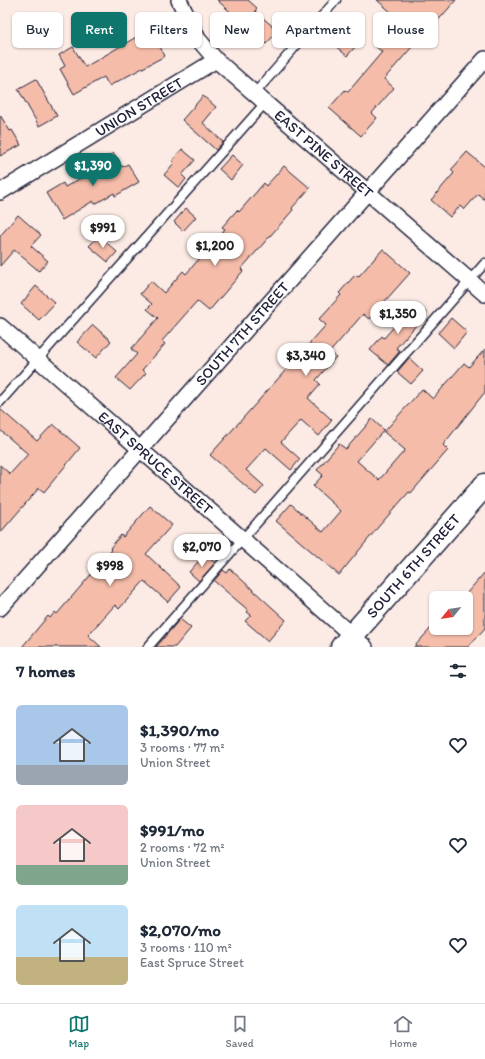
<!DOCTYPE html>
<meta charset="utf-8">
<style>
:root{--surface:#fff;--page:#f6f6f7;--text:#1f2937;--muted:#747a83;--line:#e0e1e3;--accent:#0f766e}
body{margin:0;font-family:Itim,sans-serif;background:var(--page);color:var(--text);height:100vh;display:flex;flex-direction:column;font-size:15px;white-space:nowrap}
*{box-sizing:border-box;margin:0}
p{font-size:13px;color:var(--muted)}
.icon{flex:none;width:22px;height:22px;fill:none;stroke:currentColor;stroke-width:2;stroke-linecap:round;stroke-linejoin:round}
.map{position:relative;height:647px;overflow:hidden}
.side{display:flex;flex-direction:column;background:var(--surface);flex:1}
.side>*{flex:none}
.hud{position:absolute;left:12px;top:12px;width:461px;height:36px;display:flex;gap:8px}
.needle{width:26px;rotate:240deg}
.buttons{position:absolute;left:429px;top:591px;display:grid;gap:8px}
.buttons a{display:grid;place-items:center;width:44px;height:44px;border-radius:6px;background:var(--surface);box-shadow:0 1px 3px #0004;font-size:20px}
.price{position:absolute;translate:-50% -34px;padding:0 9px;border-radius:14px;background:#fff;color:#222;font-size:13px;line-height:26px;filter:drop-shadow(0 1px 2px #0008)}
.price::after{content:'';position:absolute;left:50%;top:24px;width:12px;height:9px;margin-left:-6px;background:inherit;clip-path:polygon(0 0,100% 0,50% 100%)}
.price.on{background:var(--accent);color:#fff}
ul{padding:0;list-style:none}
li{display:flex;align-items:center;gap:12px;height:100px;padding:0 16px}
li span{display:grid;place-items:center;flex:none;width:112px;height:80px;border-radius:6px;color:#555}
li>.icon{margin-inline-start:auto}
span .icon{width:48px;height:48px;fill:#fffc;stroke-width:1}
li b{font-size:17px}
h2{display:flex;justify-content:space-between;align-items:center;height:48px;padding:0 16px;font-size:17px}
.pill{padding:0 14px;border-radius:6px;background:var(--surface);box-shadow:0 1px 3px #0004;font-size:14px;line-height:36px}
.pill.on{background:var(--accent);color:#fff}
.tab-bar{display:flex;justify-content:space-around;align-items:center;height:56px;border-top:1px solid var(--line);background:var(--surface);font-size:11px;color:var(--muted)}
.tab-bar a{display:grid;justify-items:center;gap:2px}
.tab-bar .on{color:var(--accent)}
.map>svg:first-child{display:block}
.building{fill:#f4bca9;stroke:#22223b}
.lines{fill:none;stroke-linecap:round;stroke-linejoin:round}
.lane-casing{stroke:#22223b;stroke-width:11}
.street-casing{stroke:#22223b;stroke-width:18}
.secondary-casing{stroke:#22223b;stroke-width:25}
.lane{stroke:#fff;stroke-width:8}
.street{stroke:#fff;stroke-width:15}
.secondary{stroke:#fff;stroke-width:22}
.labels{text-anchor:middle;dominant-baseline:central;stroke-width:3;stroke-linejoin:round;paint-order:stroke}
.street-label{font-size:15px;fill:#22223b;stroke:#fff}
</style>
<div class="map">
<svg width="485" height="647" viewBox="0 0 485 647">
<rect width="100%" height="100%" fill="#fcebe5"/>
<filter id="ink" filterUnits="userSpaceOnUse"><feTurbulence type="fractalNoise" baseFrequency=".025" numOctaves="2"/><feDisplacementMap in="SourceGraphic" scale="8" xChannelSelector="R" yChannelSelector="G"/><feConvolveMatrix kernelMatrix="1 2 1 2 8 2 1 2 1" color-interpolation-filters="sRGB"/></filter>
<g filter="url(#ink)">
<path class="building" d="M217,0H248L257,8L255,11L278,31L266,44Z
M377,0H456L434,25L437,28L424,43L419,39L384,79L394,88L372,113L377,118L361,136L329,108L345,90L348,92L382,52L374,45L392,25L387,20L393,14Z
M150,29L165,56L109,86L104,77L74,94L60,69L65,66L59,55L73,47L85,67Z
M343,33L357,45L347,56L333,44Z
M36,79L57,116L39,126L18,89Z
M203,96L216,107L203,123L223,142L216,150L182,120Z
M0,115L10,131L12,130L21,145L0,156Z
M182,149L195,160L182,175L186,179L179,188L164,175L174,163L172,161Z
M467,152L485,167V200L478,194L464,210L460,206L450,217L431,200L454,173L451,170Z
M113,153L122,167L128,164L139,182L115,196L114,193L95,204L93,201L62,220L46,193L63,183L65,187L99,168L97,163Z
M232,155L243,165L231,180L219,169Z
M284,166L310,188L292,208L293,210L241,269L243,271L209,311L197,301L162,341L165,344L142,370L146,373L130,390L116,378L137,354L131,349L158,318L147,309L152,304L140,294L151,281L164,293L183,271L186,274L225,229L222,227L237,210L239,212L264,183L266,186Z
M186,208L196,217L183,231L174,222Z
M18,215L41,235L31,246L48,261L39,271L14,250L0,266V236Z
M99,236L117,252L108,262L89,246Z
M383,249L410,273L369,319L363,314L330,352L336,357L316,380L320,384L308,398L332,420L319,436L301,420L281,442L300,459L291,470L266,448L246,470L264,486L256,495L210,455L326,325L319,319L341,295L339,293L355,275L358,277Z
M36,286L55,303L39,320L21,304Z
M415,303L427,313L396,348L400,351L388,365L370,350L382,336L384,338Z
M451,318L467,332L454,348L438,333Z
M93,325L111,341L96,358L77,342Z
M485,349V392L443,445L448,450L411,493L409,492L379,526L339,575L276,521L291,504L323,532L341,511L313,486L323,475L317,470L339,444L346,449L372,419L384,430L357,461L379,480L405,450L384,432L422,389L433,399L464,363L469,367Z
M409,358L423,371L411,384L397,372Z
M0,409L37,441L53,424L80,448L44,492L39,488L0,533V465L10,474L28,454L0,430Z
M150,506L172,525L146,554L181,587L168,602L144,581L119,609L115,605L88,635L101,647H22L48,616L50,618L55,612L57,614L112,550L110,548L121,535L123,537Z
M205,554L215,563L199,581L189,572Z
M230,569L286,620L268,641L245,621L251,615L247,612L248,610L214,581L223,570L227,573Z
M485,572V628L468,647H414L431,628H466V594Z
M180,619L191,628L175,647H156Z"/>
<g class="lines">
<defs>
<path id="lane" d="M255,93L336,0
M0,402L266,102
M148,647L485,263"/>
<g id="street">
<path id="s1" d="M179,0L198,39L216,60L485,294"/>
<path id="s2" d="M0,192L216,60"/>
<path id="s3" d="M0,326L365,647"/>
<path id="s4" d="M0,608L485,59"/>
</g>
<g id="secondary">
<path id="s5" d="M342,647L485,485"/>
</g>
</defs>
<use href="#lane" class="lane-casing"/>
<use href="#street" class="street-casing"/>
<use href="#secondary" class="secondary-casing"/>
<use href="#lane" class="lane"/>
<use href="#street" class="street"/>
<use href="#secondary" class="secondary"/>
</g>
</g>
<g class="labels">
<g class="street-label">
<text stroke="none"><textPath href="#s2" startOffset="163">UNION STREET</textPath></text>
<text stroke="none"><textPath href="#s1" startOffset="214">EAST PINE STREET</textPath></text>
<text stroke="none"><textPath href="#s4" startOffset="366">SOUTH 7TH STREET</textPath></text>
<text stroke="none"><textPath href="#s3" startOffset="207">EAST SPRUCE STREET</textPath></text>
<text stroke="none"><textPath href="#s5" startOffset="108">SOUTH 6TH STREET</textPath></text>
</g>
</g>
</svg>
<div class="buttons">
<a><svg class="needle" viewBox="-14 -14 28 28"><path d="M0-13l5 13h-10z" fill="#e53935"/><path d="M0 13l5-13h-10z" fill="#747a83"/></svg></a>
</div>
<b class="price on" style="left:93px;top:187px">$1,390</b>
<b class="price" style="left:103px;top:249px">$991</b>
<b class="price" style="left:215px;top:267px">$1,200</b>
<b class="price" style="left:398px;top:335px">$1,350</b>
<b class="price" style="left:306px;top:377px">$3,340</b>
<b class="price" style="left:202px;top:568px">$2,070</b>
<b class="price" style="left:110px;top:587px">$998</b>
<div class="hud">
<a class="pill">Buy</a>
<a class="pill on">Rent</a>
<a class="pill">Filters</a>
<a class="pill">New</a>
<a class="pill">Apartment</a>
<a class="pill">House</a>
</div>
</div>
<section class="side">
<h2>7 homes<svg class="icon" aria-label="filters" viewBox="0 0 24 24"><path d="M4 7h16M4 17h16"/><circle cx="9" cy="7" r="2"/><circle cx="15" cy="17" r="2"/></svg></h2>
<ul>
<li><span style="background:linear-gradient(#a9c7e8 75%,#9aa5b1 0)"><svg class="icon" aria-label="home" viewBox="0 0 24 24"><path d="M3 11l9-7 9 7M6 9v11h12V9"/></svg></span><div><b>$1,390/mo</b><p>3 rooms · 77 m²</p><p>Union Street</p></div><svg class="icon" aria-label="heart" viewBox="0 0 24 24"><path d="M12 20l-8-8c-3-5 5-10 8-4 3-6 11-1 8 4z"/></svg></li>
<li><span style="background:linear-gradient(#f6c9c9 75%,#7fa58c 0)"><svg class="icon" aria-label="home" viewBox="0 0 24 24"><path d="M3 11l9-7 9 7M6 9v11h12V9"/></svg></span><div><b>$991/mo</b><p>2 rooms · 72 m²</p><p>Union Street</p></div><svg class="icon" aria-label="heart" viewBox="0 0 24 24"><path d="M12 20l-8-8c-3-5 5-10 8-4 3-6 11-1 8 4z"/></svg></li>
<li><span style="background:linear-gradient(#bfe0f5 65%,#c2b280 0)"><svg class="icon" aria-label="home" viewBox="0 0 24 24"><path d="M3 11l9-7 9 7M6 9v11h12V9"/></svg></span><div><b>$2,070/mo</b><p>3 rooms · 110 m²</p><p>East Spruce Street</p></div><svg class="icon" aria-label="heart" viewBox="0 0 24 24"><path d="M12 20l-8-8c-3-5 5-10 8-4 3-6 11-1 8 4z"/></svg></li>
</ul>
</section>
<nav class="tab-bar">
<a class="on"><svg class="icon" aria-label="map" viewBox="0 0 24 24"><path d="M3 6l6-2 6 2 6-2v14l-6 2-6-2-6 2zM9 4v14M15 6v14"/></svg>Map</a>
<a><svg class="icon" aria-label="saved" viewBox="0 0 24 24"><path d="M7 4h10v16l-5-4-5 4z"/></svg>Saved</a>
<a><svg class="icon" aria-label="home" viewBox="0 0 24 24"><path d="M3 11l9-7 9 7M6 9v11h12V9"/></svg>Home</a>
</nav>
